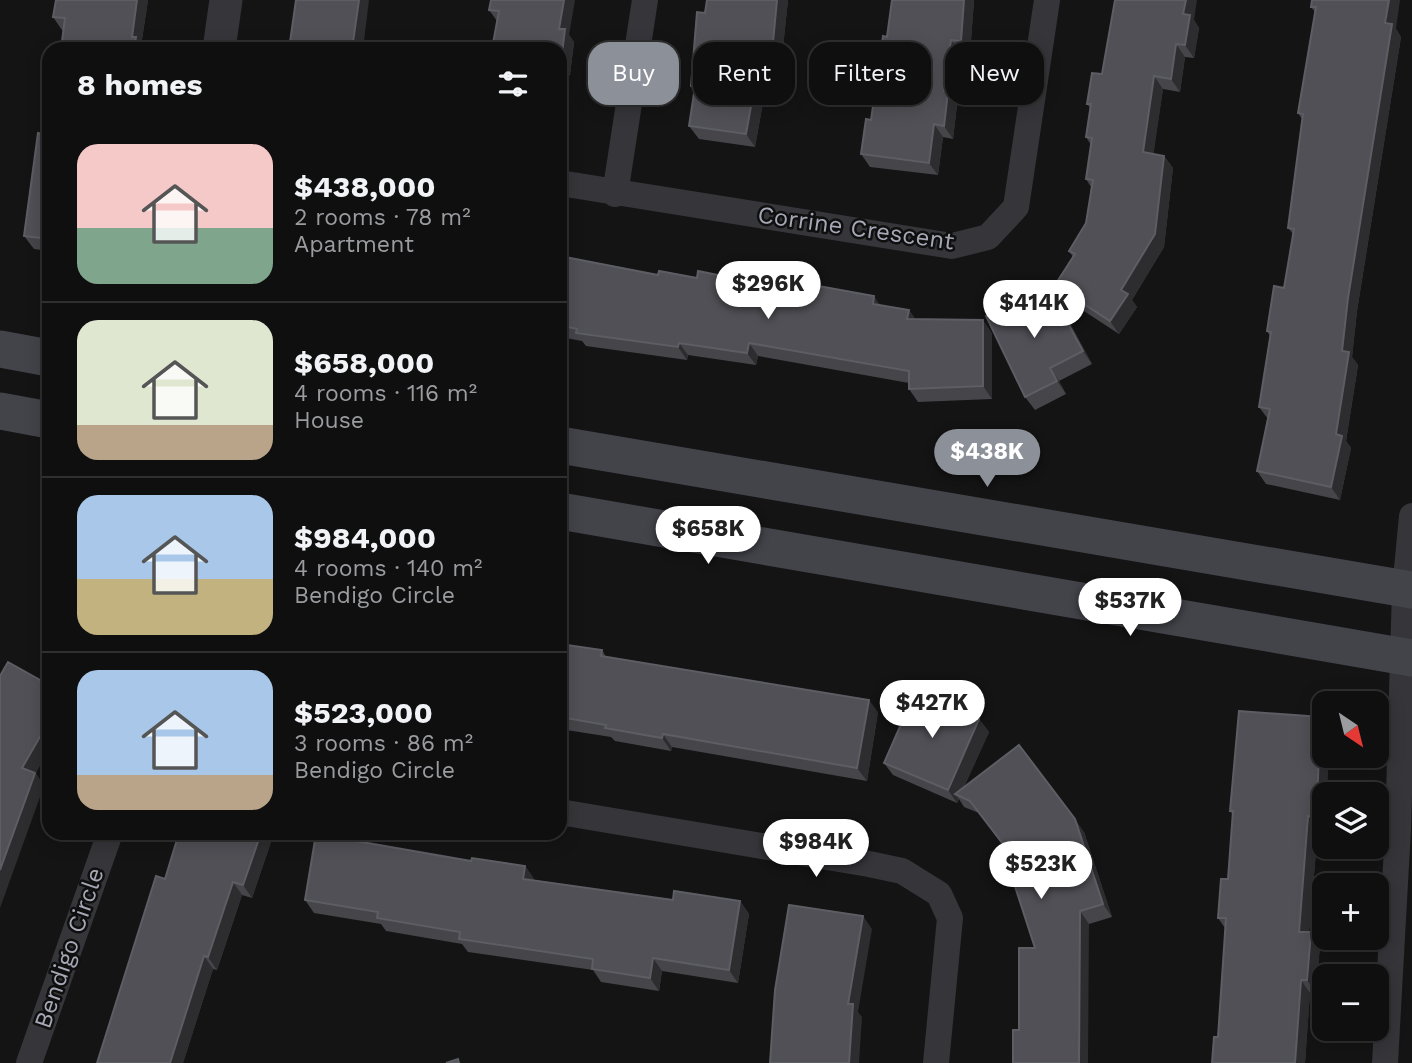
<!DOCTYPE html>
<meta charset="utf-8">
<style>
:root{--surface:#0f0f10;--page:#181819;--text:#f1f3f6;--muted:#9b9c9f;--line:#2f2f30;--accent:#8c9099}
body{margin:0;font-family:"Work Sans",sans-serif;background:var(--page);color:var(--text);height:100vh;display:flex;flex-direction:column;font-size:26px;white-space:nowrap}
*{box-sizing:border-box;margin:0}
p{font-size:23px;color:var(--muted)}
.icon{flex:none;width:38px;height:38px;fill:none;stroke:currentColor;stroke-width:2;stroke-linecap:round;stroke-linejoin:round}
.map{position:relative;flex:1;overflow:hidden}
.side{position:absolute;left:42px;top:42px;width:525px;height:798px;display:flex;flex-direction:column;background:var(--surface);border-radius:21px;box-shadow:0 4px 18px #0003,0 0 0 2px var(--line)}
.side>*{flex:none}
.guide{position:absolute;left:588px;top:42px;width:665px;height:63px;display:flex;gap:14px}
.needle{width:46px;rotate:145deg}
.tools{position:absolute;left:1312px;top:691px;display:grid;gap:14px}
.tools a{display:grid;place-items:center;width:77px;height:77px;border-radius:14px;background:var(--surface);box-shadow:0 4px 18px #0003,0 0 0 2px var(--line);font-size:35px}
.price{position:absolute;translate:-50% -60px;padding:0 16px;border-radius:24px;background:#fff;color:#222;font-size:23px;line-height:46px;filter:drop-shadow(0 2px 4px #0008)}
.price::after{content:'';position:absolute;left:50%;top:42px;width:21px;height:16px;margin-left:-10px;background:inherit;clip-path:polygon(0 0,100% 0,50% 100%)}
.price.current{background:var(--accent);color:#fff}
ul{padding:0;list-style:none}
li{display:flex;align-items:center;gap:21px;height:175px;padding:0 35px}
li+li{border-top:2px solid var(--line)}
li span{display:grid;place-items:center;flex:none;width:196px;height:140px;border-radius:21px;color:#555}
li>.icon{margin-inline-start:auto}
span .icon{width:84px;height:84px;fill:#fffc;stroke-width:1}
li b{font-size:30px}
h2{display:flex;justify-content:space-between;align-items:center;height:84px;padding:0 35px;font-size:30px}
.pill{padding:0 24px;border-radius:21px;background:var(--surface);box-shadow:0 4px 18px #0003,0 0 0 2px var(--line);font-size:24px;line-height:63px}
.pill.current{background:var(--accent);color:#fff}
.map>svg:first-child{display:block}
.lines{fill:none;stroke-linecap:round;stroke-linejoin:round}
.minor{stroke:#35353a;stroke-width:26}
.tertiary{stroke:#35353a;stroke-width:33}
.secondary{stroke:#43444a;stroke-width:37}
.wall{fill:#45454a}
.shaded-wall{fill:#2d2d30}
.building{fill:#505056;stroke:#5d5e64;stroke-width:2}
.labels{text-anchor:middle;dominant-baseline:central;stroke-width:5;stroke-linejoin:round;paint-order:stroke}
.street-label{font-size:24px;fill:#a6a9b5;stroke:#0f0f10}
</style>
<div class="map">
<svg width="1412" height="1063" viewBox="0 0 1412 1063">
<rect width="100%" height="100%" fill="#141415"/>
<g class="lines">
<path class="minor" d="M560,183L952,246L988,237L1016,207L1047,0
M615,194L645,0
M560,812L869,864L902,871L939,894L950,918L936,1063
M29,1063L110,833
M1385,1063L1398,829L1405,589L1412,516"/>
<path class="tertiary" d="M219,49L226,0"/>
<path class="secondary" d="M0,349L49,358
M0,411L49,420
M560,445L1412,590
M560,511L1412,658"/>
</g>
<path class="wall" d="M56,0H148L141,46L62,30L53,17Z
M491,0L569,35L574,42L570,75H564L560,105V49L497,21L489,10Z
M707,0H788L781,66L770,64L755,147L699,139L689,126L694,91L691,86Z
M892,0H974L970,54L960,53L954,100L957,105L953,139L943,137L938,175L870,167L861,154L871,120L887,37Z
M1311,7L1396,29L1401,37L1357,311L1352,357L1358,365L1346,441L1351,448L1340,500L1266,484L1257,471L1268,419L1259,407L1270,336L1267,331L1284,288L1293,234L1288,228L1302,119L1298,113L1315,12Z
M1194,20L1199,28L1194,58L1185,57L1180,92L1163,89L1153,154L1164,156L1173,168L1164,247L1132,300L1137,307L1119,334L1064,298L1055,285L1073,257L1069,251L1086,223L1091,187L1086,179L1091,145L1086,137L1091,109L1087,104L1102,74Z
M49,123V251L34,249L24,236Z
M560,256L658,275L697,278L773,286L909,310L915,319L992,333V399L918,402L909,389V383L758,356L756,365L688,355L687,360L586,346L582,341L560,337Z
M1050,290L1059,303L1092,364L1059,381L1066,394L1035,410L1025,397L1017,301L1021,306Z
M560,644L602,650L606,657L878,712L867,781L672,747L671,751L615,741L611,737L560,729Z
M979,719L989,732L964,787L1084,832L1112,917L1089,924L1019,1030L1035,948L1018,865L979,813L964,807L959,799L957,803L893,775L884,763Z
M1325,756H1328L1327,794H1325V830L1318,829L1309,932L1320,945L1316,993H1310L1305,1063H1212L1218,1037L1223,974L1225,928L1218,918L1228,879L1233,815L1230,811Z
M179,833H268L272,839L252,898L242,895L217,970L213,969L183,1063H97L165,879Z
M471,861L525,866L534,879V880L673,900L740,901L749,914L738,983L662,971L659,991L601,982L593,970L468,952L462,944L386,931L381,924L314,913L305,900Z"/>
<path class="shaded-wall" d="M137,0H148L141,46L144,49H134L132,37Z
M359,0H369L363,49H352Z
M564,0H575L569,35L574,42L570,75L561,62L559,29Z
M777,0H788L781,66L772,53Z
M964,0H974L970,54L961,41Z
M1186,0H1197L1194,20L1199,28L1194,58L1185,45L1183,14Z
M1389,0H1400L1396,29L1401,37L1357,311L1352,357L1358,365L1346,441L1351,448L1340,500L1331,487L1342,351L1348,298Z
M951,40L960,53L954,100L957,105L953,139L944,126V91Z
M1176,44L1185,57L1180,92L1171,79Z
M761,51L770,64L755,147L746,134Z
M560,69L564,75L560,105Z
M1154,76L1163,89L1152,165L1143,152Z
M934,124L943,137L938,175L929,163Z
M1164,156L1173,168L1164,247L1132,300L1137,307L1119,334L1110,321Z
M1050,290L1059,303L1092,364L1083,351Z
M874,296L883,309L873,304Z
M909,310L918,323L907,319Z
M983,320L992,333V399L983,386Z
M679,343L688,355L687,360L678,347Z
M749,343L758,356L756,365L747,353Z
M1050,368L1059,381L1066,394L1057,381Z
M869,700L878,712L867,781L857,768Z
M1321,717L1325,723V756H1328L1327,794H1325V829L1316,817Z
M979,719L989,732L960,796L955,794L959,799L957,803L948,790Z
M49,721V750L36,773L44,786L0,908V870L22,768Z
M663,734L672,747L671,751L662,738Z
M1308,816L1318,829L1308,944L1299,932Z
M1075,819L1084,832L1112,917L1103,904Z
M261,833H268L272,839L252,898L243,885Z
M525,866L534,879L532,892L523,879Z
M233,882L242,895L217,970L208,957Z
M740,901L749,914L738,983L729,970Z
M1080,911L1089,924L1088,1063H1079Z
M863,916L872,929L858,1012L862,1017L859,1063H849L848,1004Z
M1311,932L1320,945L1316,993L1307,980Z
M204,956L213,969L183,1063H170Z
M653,958L662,971L659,991L650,978Z
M1301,980L1310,993L1305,1063H1295Z"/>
<path class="building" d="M56,0H137L132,37H136L134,49H61L65,18L53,17Z
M296,0H359L352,49H289Z
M491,0H564L559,29H565L561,62L560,49H492L499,11L489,10Z
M707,0H777L772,53L761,51L746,134L689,126L695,87L691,86L697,12L705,13Z
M892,0H964L961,41L951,40L944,91L948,92L944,126L934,124L929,163L861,154L866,119L871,120L883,36L887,37Z
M1115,0H1186L1183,14L1190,15L1185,45L1176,44L1171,79L1154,76L1143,152L1164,156L1155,234L1121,290L1128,294L1110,321L1055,285L1075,254L1069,251L1086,223L1093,180L1086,179L1092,138L1086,137L1091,104H1087L1092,73L1102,74Z
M1312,0H1389L1385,23L1392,24L1348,298L1342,351L1349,352L1336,434L1342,436L1331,487L1257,471L1270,409L1259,407L1271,332L1267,331L1274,286L1284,288L1294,229L1288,228L1303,114L1298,113L1316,7H1311Z
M49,123V239L24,236L38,133L47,135Z
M560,256L658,275L659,271L697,278L698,271L773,286L774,278L874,296L873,304L909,310L907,319L983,320V386L909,389V371L749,343L747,353L679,343L678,347L576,333L577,329L560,325Z
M1050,290L1083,351L1050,368L1057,381L1025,397L986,316L1017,301L1020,306Z
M560,644L602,650L601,656L869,700L857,768L663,734L662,738L605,728L606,725L560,717Z
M8,662L49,685V721L22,768L35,773L0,870V676Z
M916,690L979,719L948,790L884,763Z
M1239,711L1321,717L1316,817L1308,816L1299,932H1311L1307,980H1301L1295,1063H1212L1214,1037H1218L1226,918H1218L1221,879H1228L1233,811H1230Z
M1019,745L1075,819L1103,904L1080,911L1079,1063H1013V1030H1019V948H1035L1009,868L1019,865L970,801L955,794Z
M179,833H261L243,885L233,882L208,957L204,956L170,1063H97L156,876L165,879Z
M316,834L471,861L472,858L525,866L523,879L673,900L674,891L740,901L729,970L653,958L650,978L592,969L593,959L459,939L460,932L377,918L378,912L305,900Z
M789,905L863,916L848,1004H853L849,1063H770L775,990Z
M458,1059L459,1063H446Z"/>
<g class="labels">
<g class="street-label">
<text transform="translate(856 228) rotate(8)">Corrine Crescent</text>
<text transform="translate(69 948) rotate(-71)">Bendigo Circle</text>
</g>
</g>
</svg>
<div class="tools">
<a><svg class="needle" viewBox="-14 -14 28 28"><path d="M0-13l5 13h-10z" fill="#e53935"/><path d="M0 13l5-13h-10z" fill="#9b9c9f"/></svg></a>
<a><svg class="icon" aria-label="layers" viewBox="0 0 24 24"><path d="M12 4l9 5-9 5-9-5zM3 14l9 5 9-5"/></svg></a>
<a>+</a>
<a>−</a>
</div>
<b class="price" style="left:768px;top:321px">$296K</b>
<b class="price" style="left:1034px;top:340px">$414K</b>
<b class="price current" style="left:987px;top:489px">$438K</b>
<b class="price" style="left:708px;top:566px">$658K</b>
<b class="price" style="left:1130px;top:638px">$537K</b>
<b class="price" style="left:932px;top:740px">$427K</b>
<b class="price" style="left:816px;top:879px">$984K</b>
<b class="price" style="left:1041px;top:901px">$523K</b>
<div class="guide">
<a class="pill current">Buy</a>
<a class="pill">Rent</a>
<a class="pill">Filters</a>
<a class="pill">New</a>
</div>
<section class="side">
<h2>8 homes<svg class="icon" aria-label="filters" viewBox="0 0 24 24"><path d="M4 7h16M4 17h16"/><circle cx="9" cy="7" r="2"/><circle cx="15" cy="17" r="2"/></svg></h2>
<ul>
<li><span style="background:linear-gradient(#f6c9c9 60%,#7fa58c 0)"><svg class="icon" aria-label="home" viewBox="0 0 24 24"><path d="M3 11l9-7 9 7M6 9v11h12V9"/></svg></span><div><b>$438,000</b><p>2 rooms · 78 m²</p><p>Apartment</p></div></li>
<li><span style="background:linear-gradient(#dfe7d0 75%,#b9a48a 0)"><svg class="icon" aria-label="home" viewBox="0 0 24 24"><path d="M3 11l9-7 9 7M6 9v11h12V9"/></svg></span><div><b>$658,000</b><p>4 rooms · 116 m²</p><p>House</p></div></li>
<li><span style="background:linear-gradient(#a9c7e8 60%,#c2b280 0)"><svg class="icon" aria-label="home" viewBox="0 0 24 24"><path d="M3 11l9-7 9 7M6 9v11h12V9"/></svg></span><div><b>$984,000</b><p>4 rooms · 140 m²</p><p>Bendigo Circle</p></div></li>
<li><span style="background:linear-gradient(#a9c7e8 75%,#b9a48a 0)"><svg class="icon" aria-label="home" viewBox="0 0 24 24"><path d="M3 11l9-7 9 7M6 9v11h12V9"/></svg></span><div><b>$523,000</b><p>3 rooms · 86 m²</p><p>Bendigo Circle</p></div></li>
</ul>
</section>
</div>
